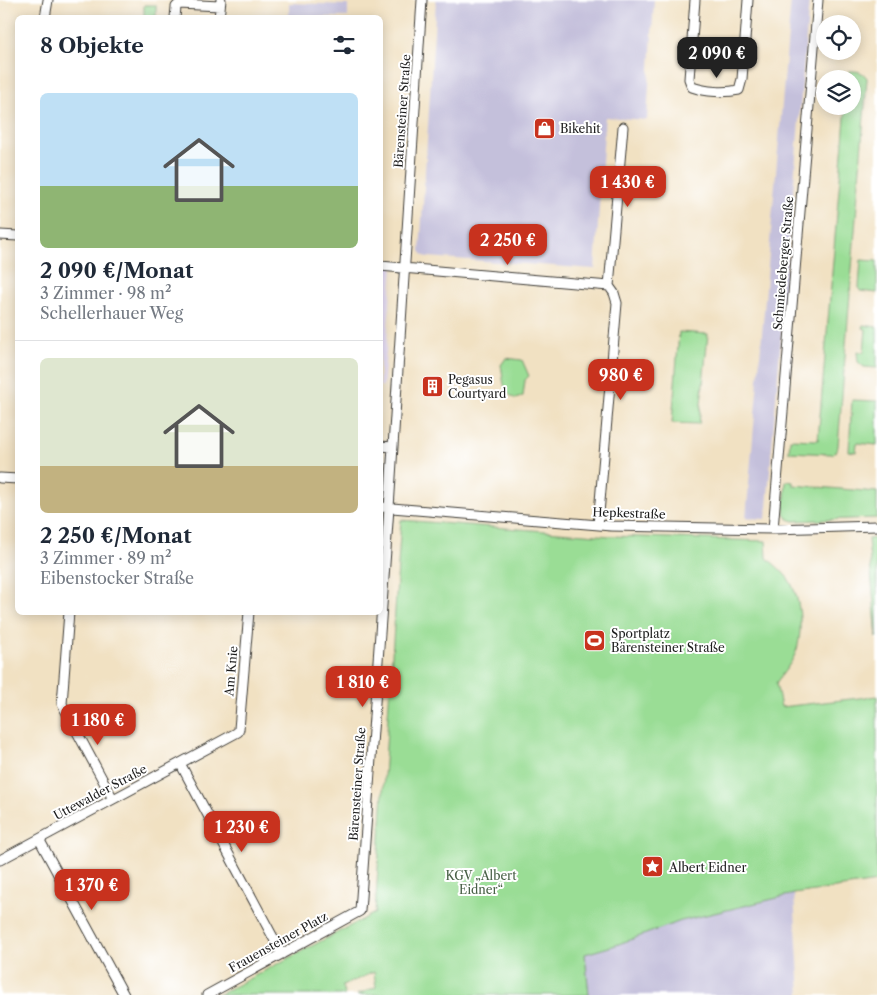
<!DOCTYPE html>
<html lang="de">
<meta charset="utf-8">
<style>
:root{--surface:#fff;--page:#f2f2f3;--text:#1f2937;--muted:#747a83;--line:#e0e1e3;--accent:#c8321e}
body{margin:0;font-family:"Libre Caslon Text",serif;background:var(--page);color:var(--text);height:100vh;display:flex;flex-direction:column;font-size:19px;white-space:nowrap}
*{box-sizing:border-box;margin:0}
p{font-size:16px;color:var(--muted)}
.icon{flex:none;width:28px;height:28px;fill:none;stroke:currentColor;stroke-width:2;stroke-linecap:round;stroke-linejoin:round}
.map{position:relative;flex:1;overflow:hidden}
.sheet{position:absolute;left:15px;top:15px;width:368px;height:600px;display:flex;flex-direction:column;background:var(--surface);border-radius:8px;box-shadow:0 2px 12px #0003}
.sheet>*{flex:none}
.fabs{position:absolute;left:816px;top:15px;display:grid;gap:10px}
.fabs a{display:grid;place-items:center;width:45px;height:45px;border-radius:50%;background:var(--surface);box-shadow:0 2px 12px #0003;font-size:25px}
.price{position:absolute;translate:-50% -42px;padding:0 11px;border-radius:10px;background:var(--accent);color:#fff;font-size:16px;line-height:32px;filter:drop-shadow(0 1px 2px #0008)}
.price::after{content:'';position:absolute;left:50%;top:30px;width:15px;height:11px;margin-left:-8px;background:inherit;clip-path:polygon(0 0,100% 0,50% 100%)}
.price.on{background:#222;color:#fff}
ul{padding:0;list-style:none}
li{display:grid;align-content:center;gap:10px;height:265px;padding:0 25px}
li+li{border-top:1px solid var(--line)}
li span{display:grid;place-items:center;height:155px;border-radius:8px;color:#555}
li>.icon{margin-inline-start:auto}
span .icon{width:90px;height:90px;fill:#fffc;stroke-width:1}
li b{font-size:21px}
h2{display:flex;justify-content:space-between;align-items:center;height:60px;padding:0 25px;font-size:21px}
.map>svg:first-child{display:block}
.built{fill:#e0d4f4}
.industrial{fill:#c4c0db}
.green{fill:#9add95;stroke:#5b7c58}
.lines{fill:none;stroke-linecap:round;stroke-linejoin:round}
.street-casing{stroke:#3c3a35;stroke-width:11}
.street{stroke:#fff;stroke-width:9}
.labels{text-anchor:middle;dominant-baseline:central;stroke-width:4;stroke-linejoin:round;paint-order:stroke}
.street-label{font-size:12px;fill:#1c1c1c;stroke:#fff}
.poi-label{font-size:12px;fill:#1c1c1c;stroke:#fff;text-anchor:start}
.park-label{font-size:12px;fill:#486046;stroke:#fff}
</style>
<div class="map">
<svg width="877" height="995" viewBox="0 0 877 995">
<rect width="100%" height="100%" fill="#fff"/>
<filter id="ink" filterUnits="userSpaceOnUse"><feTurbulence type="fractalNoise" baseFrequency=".02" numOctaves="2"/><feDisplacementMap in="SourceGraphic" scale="10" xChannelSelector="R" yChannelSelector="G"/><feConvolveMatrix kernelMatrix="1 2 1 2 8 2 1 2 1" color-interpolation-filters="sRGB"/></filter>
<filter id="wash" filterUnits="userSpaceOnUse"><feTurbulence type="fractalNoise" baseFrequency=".0096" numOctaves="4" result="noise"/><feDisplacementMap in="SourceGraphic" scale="20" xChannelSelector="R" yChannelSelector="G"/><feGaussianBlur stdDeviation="1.12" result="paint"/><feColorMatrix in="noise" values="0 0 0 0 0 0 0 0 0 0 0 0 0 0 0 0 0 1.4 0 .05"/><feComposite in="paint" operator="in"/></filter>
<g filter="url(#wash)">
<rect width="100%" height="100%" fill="#f1e1c2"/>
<path class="built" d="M380,265L393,266L383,386H380Z"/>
<path class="industrial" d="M436,0H654L647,120L605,117L595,269L428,257L424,256L420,251Z
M791,0H809L766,519L746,518Z
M289,3L348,5V17H289Z
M794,894L800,995H589L585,954L616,945L681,921Z"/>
<path class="green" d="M144,5H156V17H144Z
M849,71C857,71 862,71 867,78L838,446L837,451L832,454L789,452L790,439L818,440L846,106H852V79H849Z
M861,260L877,261V293L860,291L859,287Z
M863,325L877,327V368L864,367L858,362L857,352H864L866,329L862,328Z
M679,332L708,334L699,424L672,423Z
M506,358L522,360L529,376L525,380L523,396L516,399C501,392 504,378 501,365Z
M852,400L877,401V445L857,443L856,452L849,451Z
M786,481L793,482V485L877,492V518L794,521C788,519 785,518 784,512Z
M401,520L610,536L766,541L767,558C774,564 781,570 787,577C801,596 803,627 797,649C793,662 783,673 776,683L781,707L877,696V882L794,894L681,921L616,945L585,954L589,995H357L376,987L374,972L342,986L345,995H218L375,913Z
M877,538V638L868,539Z"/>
</g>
<g filter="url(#ink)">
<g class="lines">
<defs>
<path id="street" d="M695,0L689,79L692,87C706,92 725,93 739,90L742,79L748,0
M45,18L48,0
M175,18L176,7L179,4L220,6
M219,18L221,0
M0,235L18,236
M380,266L609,286L614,293L617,303L598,525
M609,286L623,127
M380,446L393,447
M0,478L18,479
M380,507L611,526L773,529L877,526
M773,529L818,0
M69,612L62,704L113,799
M180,763L282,954
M39,839L124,995
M0,860L238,732L239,729L249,612
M207,995L360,911L389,508L422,0"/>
</defs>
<use href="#street" class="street-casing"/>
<use href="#street" class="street"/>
</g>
</g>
<defs>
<symbol id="shop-square" viewBox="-11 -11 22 22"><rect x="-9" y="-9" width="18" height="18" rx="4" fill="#c8321e" stroke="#fff"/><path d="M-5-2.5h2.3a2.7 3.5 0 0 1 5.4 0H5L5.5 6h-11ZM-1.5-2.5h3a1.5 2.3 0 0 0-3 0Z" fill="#fff"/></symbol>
<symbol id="building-square" viewBox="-11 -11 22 22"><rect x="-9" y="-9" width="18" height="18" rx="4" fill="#c8321e" stroke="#fff"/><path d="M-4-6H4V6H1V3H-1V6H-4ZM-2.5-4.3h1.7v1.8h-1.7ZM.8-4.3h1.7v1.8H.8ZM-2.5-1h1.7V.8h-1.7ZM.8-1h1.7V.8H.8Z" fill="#fff"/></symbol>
<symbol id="stadium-square" viewBox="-11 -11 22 22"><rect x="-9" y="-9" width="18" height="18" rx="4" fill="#c8321e" stroke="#fff"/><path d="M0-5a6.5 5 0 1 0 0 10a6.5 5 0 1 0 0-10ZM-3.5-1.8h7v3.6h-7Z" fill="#fff"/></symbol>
<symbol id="sight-square" viewBox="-11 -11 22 22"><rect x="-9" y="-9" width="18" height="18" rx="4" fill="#c8321e" stroke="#fff"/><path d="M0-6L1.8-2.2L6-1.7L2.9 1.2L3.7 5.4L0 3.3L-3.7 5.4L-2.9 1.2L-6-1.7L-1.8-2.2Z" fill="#fff"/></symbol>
</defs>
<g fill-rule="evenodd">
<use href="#shop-square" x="532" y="116" width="25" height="25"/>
<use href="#building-square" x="420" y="374" width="25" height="25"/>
<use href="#stadium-square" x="582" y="628" width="25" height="25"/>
<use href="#sight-square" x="640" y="854" width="25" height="25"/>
</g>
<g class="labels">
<g class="street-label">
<text transform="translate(402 111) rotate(-86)">Bärensteiner Straße</text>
<text transform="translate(783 263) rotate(-85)">Schmiedeberger Straße</text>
<text transform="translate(629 513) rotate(2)">Hepkestraße</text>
<text transform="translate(231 671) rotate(-85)">Am Knie</text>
<text transform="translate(357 784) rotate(-86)">Bärensteiner Straße</text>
<text transform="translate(100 792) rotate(-28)">Uttewalder Straße</text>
<text transform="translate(278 942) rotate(-29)">Frauensteiner Platz</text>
</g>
<g class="poi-label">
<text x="560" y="128">Bikehit</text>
<text x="448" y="379">Pegasus<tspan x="448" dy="14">Courtyard</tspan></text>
<text x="611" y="633">Sportplatz<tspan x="611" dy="14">Bärensteiner Straße</tspan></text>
<text x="669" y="867">Albert Eidner</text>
</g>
<g class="park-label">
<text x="481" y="875">KGV „Albert<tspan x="481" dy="14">Eidner“</tspan></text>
</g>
</g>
</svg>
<div class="fabs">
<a><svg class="icon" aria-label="locate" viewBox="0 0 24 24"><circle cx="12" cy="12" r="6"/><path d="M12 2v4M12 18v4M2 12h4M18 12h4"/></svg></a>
<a><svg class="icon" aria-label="layers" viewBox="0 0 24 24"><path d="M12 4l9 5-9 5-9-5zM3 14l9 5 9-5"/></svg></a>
</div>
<b class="price on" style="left:717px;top:79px">2 090 €</b>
<b class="price" style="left:628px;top:208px">1 430 €</b>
<b class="price" style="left:508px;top:266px">2 250 €</b>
<b class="price" style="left:621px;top:401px">980 €</b>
<b class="price" style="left:363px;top:708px">1 810 €</b>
<b class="price" style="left:98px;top:746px">1 180 €</b>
<b class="price" style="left:242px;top:853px">1 230 €</b>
<b class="price" style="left:92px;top:911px">1 370 €</b>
<section class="sheet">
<h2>8 Objekte<svg class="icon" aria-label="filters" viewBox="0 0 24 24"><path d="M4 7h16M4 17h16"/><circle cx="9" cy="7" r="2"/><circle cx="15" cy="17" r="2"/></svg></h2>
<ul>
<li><span style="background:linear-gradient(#bfe0f5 60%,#8fb573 0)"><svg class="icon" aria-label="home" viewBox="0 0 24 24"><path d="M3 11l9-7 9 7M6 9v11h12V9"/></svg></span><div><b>2 090 €/Monat</b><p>3 Zimmer · 98 m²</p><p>Schellerhauer Weg</p></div></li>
<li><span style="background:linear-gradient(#dfe7d0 70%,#c2b280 0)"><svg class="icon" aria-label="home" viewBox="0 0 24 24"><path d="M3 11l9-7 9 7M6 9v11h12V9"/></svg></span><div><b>2 250 €/Monat</b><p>3 Zimmer · 89 m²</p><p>Eibenstocker Straße</p></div></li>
</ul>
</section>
</div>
